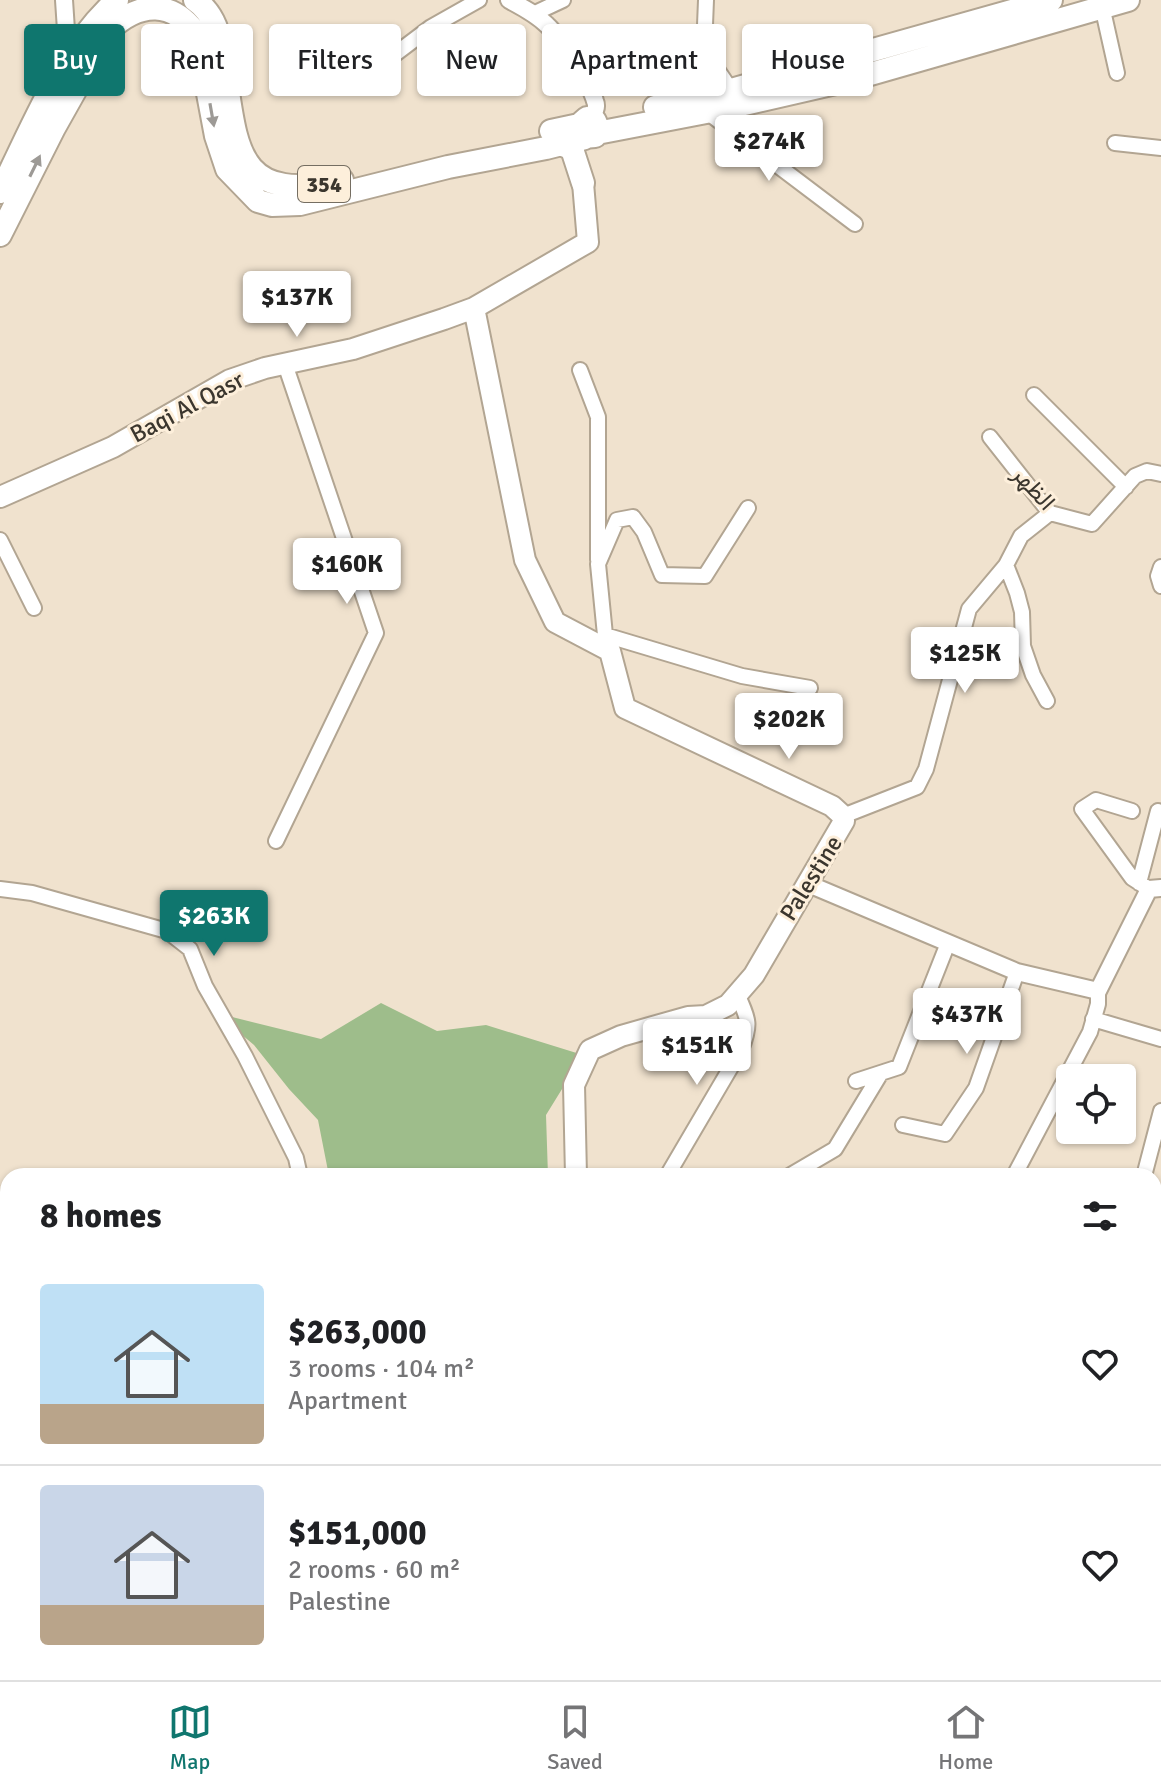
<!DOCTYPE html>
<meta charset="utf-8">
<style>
:root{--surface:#fff;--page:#f2f2f2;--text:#202124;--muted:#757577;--line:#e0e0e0;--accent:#0f766e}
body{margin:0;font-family:Signika,Vazirmatn,sans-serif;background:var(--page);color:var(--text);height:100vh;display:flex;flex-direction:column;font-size:30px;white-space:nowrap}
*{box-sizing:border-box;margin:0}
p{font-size:26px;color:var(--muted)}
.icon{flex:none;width:44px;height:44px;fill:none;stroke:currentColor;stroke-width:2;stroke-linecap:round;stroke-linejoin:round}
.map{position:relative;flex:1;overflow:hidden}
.details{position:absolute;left:0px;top:1168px;width:1162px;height:512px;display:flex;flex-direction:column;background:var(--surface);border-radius:24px 24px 0 0;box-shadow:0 2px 6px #0004}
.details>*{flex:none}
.hud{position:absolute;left:24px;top:24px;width:1114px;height:72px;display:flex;gap:16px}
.tools{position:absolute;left:1056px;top:1064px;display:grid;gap:16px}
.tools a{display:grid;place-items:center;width:80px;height:80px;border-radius:8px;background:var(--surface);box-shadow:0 2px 6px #0004;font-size:40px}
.price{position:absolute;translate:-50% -68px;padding:0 18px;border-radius:8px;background:#fff;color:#222;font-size:26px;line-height:52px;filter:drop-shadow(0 2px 4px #0008)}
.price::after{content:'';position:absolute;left:50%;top:48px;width:24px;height:18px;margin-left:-12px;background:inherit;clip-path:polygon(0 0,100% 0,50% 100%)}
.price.on{background:var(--accent);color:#fff}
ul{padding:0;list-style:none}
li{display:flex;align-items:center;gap:24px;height:200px;padding:0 40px}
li+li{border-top:2px solid var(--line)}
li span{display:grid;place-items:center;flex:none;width:224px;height:160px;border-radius:8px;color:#555}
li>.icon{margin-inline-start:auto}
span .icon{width:96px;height:96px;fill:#fffc;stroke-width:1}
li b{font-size:34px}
h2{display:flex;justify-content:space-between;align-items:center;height:96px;padding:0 40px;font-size:34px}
.pill{padding:0 28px;border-radius:8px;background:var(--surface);box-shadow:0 2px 6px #0004;font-size:28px;line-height:72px}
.pill.on{background:var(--accent);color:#fff}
.menu{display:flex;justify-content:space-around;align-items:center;height:112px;border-top:2px solid var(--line);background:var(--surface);font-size:22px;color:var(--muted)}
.menu a{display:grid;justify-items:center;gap:4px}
.menu .on{color:var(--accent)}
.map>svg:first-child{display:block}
.green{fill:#9ebd8b}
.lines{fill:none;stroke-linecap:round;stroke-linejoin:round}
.minor-casing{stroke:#b2a592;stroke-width:18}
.tertiary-casing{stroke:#b2a592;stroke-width:20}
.secondary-casing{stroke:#b2a592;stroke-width:24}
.primary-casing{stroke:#b2a592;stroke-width:26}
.minor{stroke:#fff;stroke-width:14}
.tertiary{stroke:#fff;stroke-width:16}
.secondary{stroke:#fff;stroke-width:20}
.primary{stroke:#fff;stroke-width:22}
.oneway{fill:#9d9a96}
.labels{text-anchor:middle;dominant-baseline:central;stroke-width:6;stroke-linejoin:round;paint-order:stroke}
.shield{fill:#fdefdb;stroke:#756e62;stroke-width:2}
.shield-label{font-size:22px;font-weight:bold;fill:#3b362e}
.street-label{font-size:24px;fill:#3b362e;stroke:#fdefdb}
</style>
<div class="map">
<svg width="1161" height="1680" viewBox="0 0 1161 1680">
<rect width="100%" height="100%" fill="#f0e2ce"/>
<path class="green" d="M381,1003L437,1031L486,1025L583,1055L546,1115L548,1176H329L318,1120L289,1089L254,1045L216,1013L321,1039Z
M1154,1438L1161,1442V1680H949L941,1672H1154Z"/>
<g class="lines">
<defs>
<path id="minor" d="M706,0L704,50L731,90
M1102,6L1117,73
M533,14L563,0
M390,58L431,27L479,0
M707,112L855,224
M1115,143L1161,148
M580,370L598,417V560
M1034,395L1126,487
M990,437L1050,513L1092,524L1135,476L1147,471L1161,474
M0,540L34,608
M1006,565L1017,593L1022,612L1023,646L1033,675L1047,701
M1161,567L1158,576L1161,586
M605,635L598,564L617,520L633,517L644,532L662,575L705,576L748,508
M606,644L605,635L742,676L810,688
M1132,811L1096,800L1082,809L1132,878L1149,889
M843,816L917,787L926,769L969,609L1006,565L1021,536L1050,513
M276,841L376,633L285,364
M1139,883L1158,811
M0,889L32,893L167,931L190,949L205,986L245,1056L296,1158L300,1176
M1093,1019L1161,1039
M856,1081L899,1067L948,943
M903,1125L945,1134L976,1088L1017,972
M667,1176L741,1050C751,1025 749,1020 738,996
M789,1176L835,1149L881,1073
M1014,1176L1090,1032L1098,1004V991
M1144,1176L1161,1111
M1154,1248L1161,1252
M0,1258L8,1260
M1154,1307L1161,1302
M1154,1345L1161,1341
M109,1672L111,1680
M308,1680V1672
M346,1680L347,1672
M770,1680V1672"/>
<path id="tertiary" d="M64,0L68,60
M509,0C522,7 536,14 547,25C561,38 590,83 595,101C598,108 594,113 590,118
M806,883L1017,972L1098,991L1149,889L1161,888"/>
<path id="secondary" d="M474,308L525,560L555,622L610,651L625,708L832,806L843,816L844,821L754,975L728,1005L706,1016L688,1017L621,1036L590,1050L574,1085L576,1176
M0,497L113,447L230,380L265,368L353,349L444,319L474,308L588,242L583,183
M584,1672V1680"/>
<path id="primary" d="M195,0C215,14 220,36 223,59C237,144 232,206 342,180
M655,107L731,90L1051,0
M551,131L579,125L587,118L595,121L598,128L595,136L583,137L579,130
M597,133L727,108L853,79L1128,0
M561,144L572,149L583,183
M0,192C33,127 62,49 117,0
M0,235L54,128L109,30C140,1 173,0 197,35L216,136L227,169L258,201L272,205L300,204L448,167L546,148L585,138"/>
</defs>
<use href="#minor" class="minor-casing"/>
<use href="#tertiary" class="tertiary-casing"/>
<use href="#secondary" class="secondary-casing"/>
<use href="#primary" class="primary-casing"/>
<use href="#minor" class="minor"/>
<use href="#tertiary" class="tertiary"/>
<use href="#secondary" class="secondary"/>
<use href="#primary" class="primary"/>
</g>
<defs><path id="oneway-solid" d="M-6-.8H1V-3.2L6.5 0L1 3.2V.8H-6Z" transform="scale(2)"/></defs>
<g class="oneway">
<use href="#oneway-solid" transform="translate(212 115) rotate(80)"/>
<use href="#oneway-solid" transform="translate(35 166) rotate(-64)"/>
</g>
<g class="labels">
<rect class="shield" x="298" y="166" width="52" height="36" rx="6"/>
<g class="shield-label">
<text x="324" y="184">354</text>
</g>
<g class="street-label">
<text transform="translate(187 407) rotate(-28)">Baqi Al Qasr</text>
<text transform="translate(1034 488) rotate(48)">الظهر</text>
<text transform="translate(811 878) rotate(-58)">Palestine</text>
</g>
</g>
</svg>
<div class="tools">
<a><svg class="icon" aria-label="locate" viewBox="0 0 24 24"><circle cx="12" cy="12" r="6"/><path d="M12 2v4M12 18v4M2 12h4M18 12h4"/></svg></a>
</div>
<b class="price" style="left:769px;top:183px">$274K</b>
<b class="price" style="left:297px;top:339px">$137K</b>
<b class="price" style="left:347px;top:606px">$160K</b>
<b class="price" style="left:965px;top:695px">$125K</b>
<b class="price" style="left:789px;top:761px">$202K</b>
<b class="price on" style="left:214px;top:958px">$263K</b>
<b class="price" style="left:967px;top:1056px">$437K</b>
<b class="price" style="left:697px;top:1087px">$151K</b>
<div class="hud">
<a class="pill on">Buy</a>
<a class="pill">Rent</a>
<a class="pill">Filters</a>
<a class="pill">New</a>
<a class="pill">Apartment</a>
<a class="pill">House</a>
</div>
<section class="details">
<h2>8 homes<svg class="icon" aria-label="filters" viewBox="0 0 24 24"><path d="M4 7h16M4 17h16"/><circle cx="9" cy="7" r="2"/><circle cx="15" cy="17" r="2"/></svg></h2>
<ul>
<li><span style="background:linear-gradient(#bfe0f5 75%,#b9a48a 0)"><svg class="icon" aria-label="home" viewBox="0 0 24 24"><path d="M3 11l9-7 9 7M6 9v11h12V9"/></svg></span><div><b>$263,000</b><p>3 rooms · 104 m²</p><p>Apartment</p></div><svg class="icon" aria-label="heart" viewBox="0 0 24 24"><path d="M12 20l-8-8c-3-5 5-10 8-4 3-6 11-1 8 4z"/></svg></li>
<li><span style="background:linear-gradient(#c9d6e8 75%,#b9a48a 0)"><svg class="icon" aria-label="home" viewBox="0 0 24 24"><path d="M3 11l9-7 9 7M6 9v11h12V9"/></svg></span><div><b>$151,000</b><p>2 rooms · 60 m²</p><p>Palestine</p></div><svg class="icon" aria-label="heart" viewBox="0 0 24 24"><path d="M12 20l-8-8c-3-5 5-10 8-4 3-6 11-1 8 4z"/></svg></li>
</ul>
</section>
</div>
<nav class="menu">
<a class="on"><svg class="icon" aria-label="map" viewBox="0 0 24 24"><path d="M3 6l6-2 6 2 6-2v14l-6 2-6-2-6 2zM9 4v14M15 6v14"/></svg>Map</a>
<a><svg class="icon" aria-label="saved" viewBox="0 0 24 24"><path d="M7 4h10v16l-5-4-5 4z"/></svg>Saved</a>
<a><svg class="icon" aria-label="home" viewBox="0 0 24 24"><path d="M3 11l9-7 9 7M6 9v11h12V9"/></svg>Home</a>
</nav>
